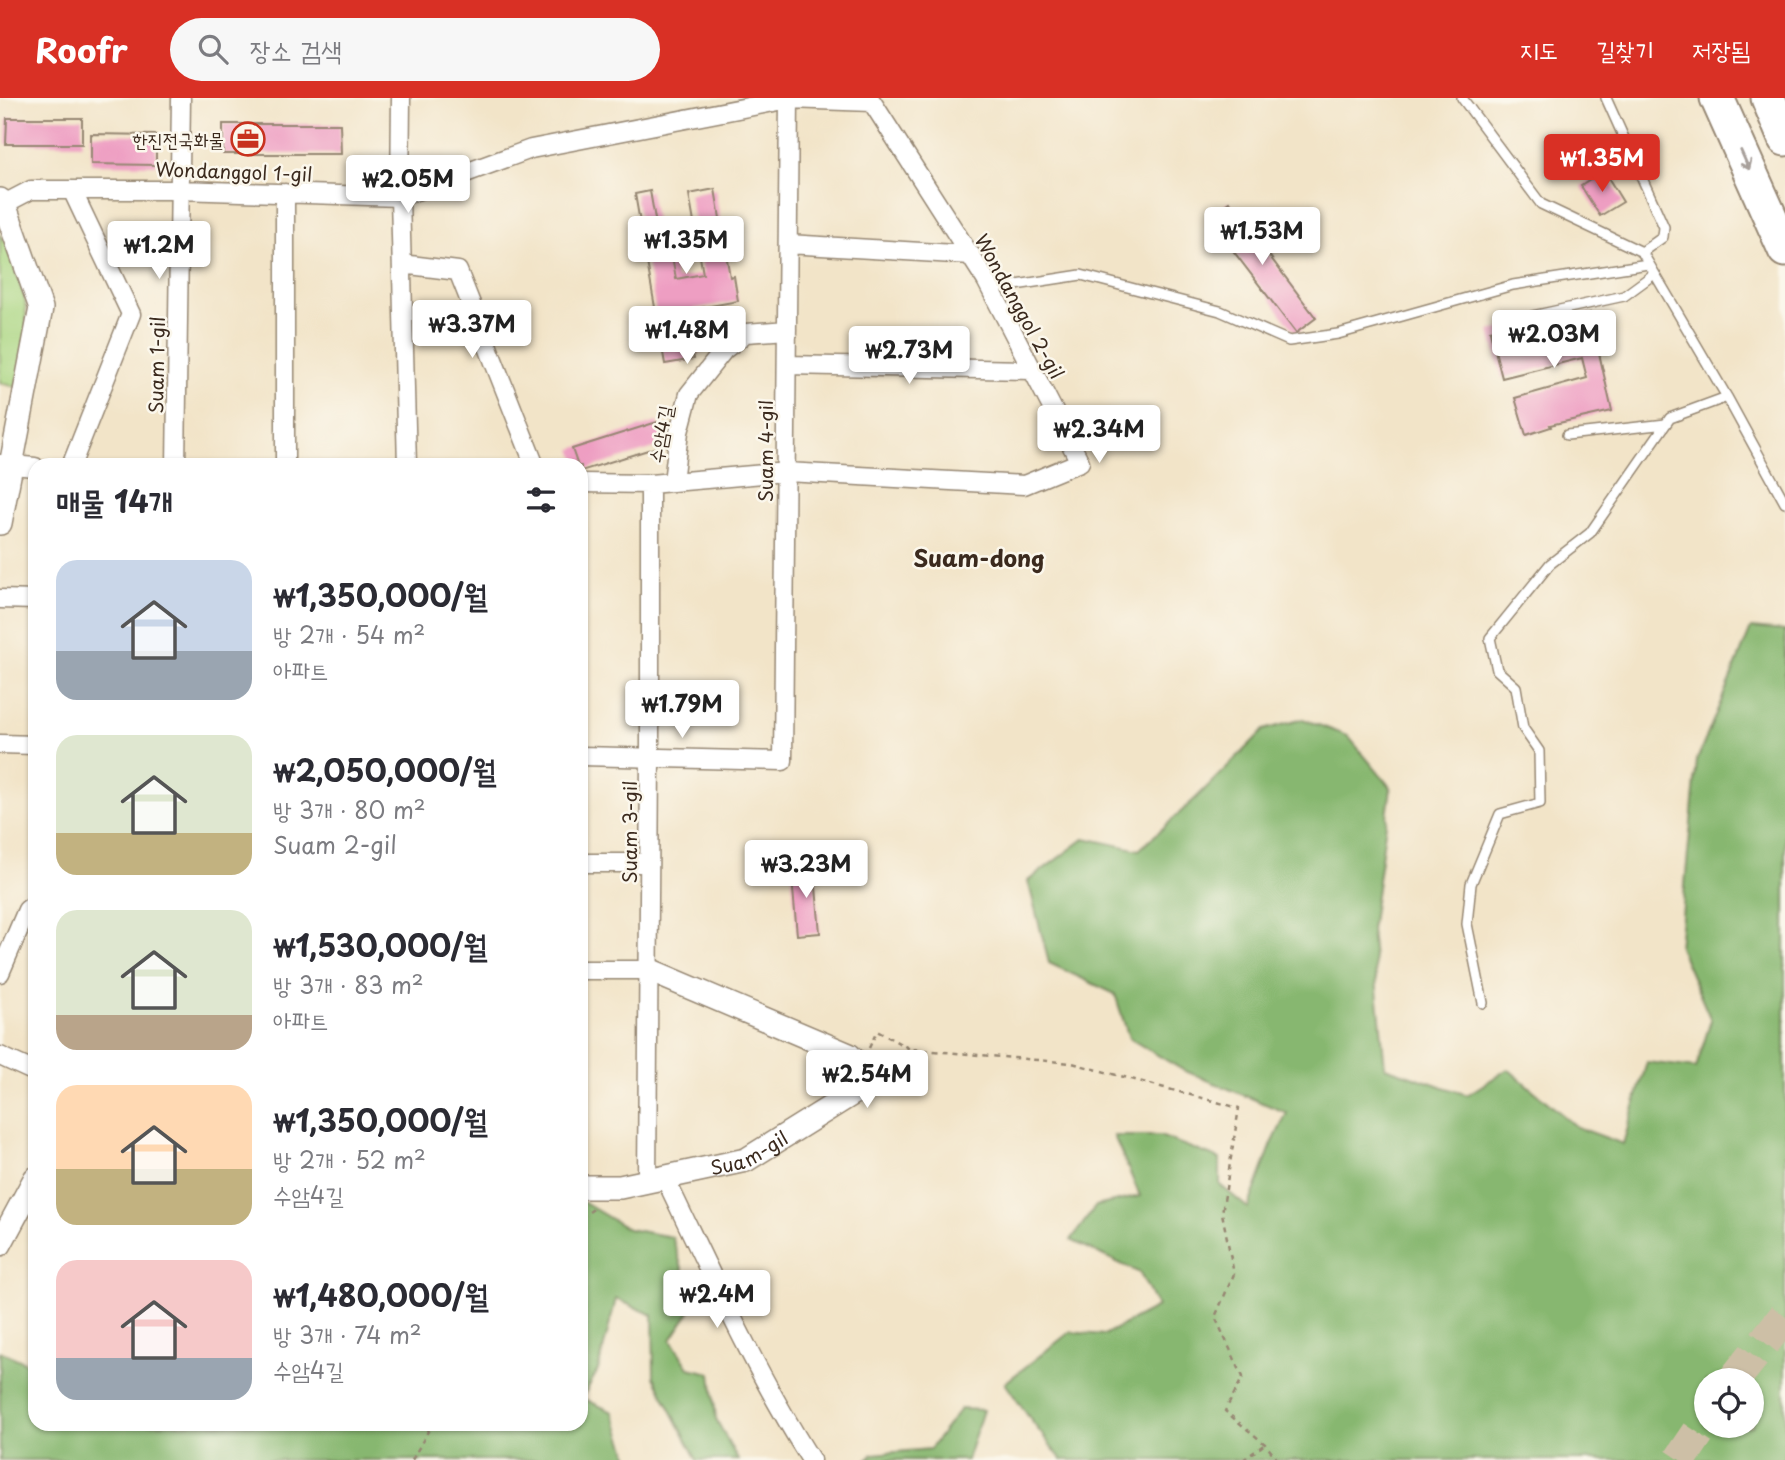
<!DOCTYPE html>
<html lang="ko">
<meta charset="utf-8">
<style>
:root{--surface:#fff;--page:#f7f7f7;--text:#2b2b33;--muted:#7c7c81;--accent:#d93025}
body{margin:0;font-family:"Playpen Sans","Poor Story",sans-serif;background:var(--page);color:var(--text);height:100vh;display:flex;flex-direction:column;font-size:26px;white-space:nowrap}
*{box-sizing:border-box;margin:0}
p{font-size:23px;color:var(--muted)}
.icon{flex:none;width:38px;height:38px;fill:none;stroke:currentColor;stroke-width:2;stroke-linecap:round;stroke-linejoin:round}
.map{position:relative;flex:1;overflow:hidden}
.drawer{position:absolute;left:28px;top:360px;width:560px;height:973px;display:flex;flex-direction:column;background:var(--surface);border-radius:21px;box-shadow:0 2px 5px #0004}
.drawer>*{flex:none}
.fabs{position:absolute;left:1694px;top:1270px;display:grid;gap:14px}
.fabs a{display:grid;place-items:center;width:70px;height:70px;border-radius:50%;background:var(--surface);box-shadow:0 2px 5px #0004;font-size:35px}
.price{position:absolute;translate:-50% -60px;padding:0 16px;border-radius:7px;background:#fff;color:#222;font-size:23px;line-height:46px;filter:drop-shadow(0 2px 4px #0008)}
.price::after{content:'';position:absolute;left:50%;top:42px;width:21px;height:16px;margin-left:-10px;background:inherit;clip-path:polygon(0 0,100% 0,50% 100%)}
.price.active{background:var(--accent);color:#fff}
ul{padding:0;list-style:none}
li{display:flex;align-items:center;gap:21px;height:175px;padding:0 28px}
li span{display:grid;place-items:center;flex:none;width:196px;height:140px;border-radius:21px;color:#555}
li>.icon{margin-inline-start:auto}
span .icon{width:84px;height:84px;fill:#fffc;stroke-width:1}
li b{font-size:30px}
h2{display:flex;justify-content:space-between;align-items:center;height:84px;padding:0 28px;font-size:30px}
header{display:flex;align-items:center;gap:42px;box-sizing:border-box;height:98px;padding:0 35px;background:var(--accent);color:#fff}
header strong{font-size:33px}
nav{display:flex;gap:38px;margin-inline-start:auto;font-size:24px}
.search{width:490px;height:63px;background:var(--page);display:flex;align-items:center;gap:18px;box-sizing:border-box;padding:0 24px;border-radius:38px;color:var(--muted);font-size:26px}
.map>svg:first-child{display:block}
.green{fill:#aad682;stroke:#728050;stroke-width:2}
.forest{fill:#87b770;stroke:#617047;stroke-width:2;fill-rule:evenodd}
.building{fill:#ee9ec2}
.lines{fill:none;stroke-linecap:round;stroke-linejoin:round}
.motorway-tunnel{stroke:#cdbfa6;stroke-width:33;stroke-dasharray:33 17;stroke-linecap:butt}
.service-casing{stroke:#968773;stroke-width:12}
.minor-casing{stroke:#968773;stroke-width:21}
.tertiary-casing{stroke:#968773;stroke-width:26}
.motorway-casing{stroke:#968773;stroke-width:37}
.path{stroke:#968773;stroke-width:2.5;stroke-dasharray:5 5;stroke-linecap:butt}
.service{stroke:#fff;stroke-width:9}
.minor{stroke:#fff;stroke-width:18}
.tertiary{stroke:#fff;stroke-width:23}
.motorway{stroke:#fff;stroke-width:33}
.oneway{stroke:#a79f9a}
.labels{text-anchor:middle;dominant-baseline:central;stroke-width:5;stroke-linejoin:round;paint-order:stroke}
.poi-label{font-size:19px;fill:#3b2a1e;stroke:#fbf7ec;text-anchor:end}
.street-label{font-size:19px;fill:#3b2a1e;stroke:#fbf7ec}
.quarter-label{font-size:23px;font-weight:bold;fill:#3b2a1e;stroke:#fbf7ec}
</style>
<header>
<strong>Roofr</strong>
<div class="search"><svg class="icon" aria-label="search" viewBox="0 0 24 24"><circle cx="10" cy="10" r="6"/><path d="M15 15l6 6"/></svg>장소 검색</div>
<nav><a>지도</a><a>길찾기</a><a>저장됨</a></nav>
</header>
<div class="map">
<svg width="1785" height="1362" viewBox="0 0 1785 1362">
<rect width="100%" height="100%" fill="#fbf7ec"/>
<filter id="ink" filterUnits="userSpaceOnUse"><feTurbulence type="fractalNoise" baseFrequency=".0143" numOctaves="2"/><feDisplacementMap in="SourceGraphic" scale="14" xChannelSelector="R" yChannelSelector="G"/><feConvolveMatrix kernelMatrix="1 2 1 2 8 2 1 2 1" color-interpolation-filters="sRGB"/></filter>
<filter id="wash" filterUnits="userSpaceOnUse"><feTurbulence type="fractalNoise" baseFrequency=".00686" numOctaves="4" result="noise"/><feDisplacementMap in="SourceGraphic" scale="28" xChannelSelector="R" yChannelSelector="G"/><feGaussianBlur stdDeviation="1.57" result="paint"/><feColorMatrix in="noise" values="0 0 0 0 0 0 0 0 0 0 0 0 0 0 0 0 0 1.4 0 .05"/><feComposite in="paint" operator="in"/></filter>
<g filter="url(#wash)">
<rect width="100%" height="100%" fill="#f2e4c8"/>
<path class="green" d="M0,137L6,144L25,201L27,231L16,289L0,285Z"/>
<path class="forest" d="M1751,530L1785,533V1362H1062L1033,1325L1005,1285L1070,1234L1104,1237L1157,1209L1140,1175L1071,1142L1096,1108L1140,1098L1114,1038H1160L1220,1061V1087L1248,1110L1272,1046L1287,1015L1183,972L1129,940L1115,896L1049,865L1028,783L1085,740L1139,752L1196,700L1264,632L1303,621L1348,638L1391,690L1371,832L1385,969L1467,997L1508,971L1577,1029L1623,1046L1647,964L1696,970L1711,922L1679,849L1697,662ZM1706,1283H1752V1328H1706Z
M581,1103L628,1131L672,1139L694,1207L671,1242L689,1270L711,1275L716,1321L738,1362H697L654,1279L653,1217L616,1201L598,1272L582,1300L613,1314L630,1362H0V1253L33,1268L35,1266V1326H581Z
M960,1311L983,1312L967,1362H867L873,1356L930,1351Z"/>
<g id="blocks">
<path class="building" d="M7,20H82V46H6Z
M223,26H340L341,56H223Z
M91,36L156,37V67L91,66Z
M1604,73L1623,104L1600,118L1581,88Z
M715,91L730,179L734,178L738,203L694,211L702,254L693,255L694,261L665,266L635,96L650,93L661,155L671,153L676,181L703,176L689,96Z
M1229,104L1316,220L1296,235L1208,120Z
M1590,215L1612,313L1550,327L1551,329L1526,337L1515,300L1587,280L1582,260L1502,280L1490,233L1515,227L1516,233Z
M657,324L664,347L581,373V368H578L572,351Z
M814,766L820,835L797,837L791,768Z"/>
</g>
</g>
<g filter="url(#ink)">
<use href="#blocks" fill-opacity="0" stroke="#968773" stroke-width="2"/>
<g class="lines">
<path class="motorway-tunnel" d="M1733,1283L1785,1218
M1680,1362L1706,1323"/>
<defs>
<path id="service" d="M1462,0L1541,106L1642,154L1727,299L1785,405
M1606,0L1664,129L1663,139L1642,154
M990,191L1081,177L1220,213L1289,243L1338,236L1513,187L1648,166
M1532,218L1624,198L1654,176
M1567,337L1666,326
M1483,905L1467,826L1471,786L1500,716L1540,705L1539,653L1523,630L1516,589L1497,572L1490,540L1550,466L1590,435L1670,320L1727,299"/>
<path id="minor" d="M401,0L400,99L407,368
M285,95V368
M4,106L31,92H180L400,99L531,51L789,1L872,4L986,182L1080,364L1024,387L786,374L650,386L581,385
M788,146L971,157
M402,166L458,173L535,368
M787,267L1032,272
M0,366L35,369
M71,368L131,216L72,92
M176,368L181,0
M673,384L679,334L689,296L724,252L746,235L787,232
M0,501L35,502
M0,646L35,647
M581,658L783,663L789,0
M581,765H649
M581,872H649
M0,875L27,812L35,806
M0,958L35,974
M665,1080C711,1175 754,1272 811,1362
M647,1084L650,660V386"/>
<g id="tertiary">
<path d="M0,102L4,106L41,210L0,425"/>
<path id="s1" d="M581,1089H620L746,1062L855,994C865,976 863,971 849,957L649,872"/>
<path d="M0,1146L35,1081"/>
</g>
<path id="motorway" d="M1717,0L1785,152
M1768,0L1785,41"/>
</defs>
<use href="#service" class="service-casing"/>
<use href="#minor" class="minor-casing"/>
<use href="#tertiary" class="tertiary-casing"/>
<use href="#motorway" class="motorway-casing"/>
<path class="path" d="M869,950L877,933L910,951L1072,965L1239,1010L1222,1115L1234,1176L1215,1219L1243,1279L1225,1313L1265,1346L1278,1362
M581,1120L596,1109
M412,1362L432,1326
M1243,1362L1265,1346"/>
<use href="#service" class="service"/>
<use href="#minor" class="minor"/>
<use href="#tertiary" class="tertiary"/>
<use href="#motorway" class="motorway"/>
</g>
<defs><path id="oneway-shaft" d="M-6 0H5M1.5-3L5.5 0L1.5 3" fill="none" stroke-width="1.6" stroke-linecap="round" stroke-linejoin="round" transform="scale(1.75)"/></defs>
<use class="oneway" href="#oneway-shaft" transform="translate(1745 62) rotate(66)"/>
</g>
<defs>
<symbol id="office-ring" viewBox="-11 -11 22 22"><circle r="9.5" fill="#fbf7ec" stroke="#c8321e" stroke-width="1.5"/><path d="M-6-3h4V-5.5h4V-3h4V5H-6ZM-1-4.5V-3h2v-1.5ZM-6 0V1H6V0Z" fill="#c8321e"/></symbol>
</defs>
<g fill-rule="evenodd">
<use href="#office-ring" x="229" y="22" width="38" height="38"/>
</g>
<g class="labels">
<g class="poi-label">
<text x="224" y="41">한진전국화물</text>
</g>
<g class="street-label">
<text transform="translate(234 73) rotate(2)">Wondanggol 1-gil</text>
<text transform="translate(1020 208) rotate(61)">Wondanggol 2-gil</text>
<text transform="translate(156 267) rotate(-89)">Suam 1-gil</text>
<text transform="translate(660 336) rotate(-80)">수암4길</text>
<text transform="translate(765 353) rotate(-90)">Suam 4-gil</text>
<text transform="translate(629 734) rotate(-90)">Suam 3-gil</text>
<text stroke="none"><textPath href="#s1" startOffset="173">Suam-gil</textPath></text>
</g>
<g class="quarter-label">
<text x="979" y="459">Suam-dong</text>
</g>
</g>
</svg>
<div class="fabs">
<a><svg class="icon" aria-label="locate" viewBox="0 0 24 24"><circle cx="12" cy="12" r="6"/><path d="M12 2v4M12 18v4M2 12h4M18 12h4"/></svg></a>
</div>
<b class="price active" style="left:1602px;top:96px">₩1.35M</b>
<b class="price" style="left:408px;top:117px">₩2.05M</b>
<b class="price" style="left:1262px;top:169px">₩1.53M</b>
<b class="price" style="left:686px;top:178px">₩1.35M</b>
<b class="price" style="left:159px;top:183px">₩1.2M</b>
<b class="price" style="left:472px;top:262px">₩3.37M</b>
<b class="price" style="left:687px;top:268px">₩1.48M</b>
<b class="price" style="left:1554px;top:272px">₩2.03M</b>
<b class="price" style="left:909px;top:288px">₩2.73M</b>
<b class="price" style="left:1099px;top:367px">₩2.34M</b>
<b class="price" style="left:682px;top:642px">₩1.79M</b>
<b class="price" style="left:806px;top:802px">₩3.23M</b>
<b class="price" style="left:867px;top:1012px">₩2.54M</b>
<b class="price" style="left:717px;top:1232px">₩2.4M</b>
<section class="drawer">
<h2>매물 14개<svg class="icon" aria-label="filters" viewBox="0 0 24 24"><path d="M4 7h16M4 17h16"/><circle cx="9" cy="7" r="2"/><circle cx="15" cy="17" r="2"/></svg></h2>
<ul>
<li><span style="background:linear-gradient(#c9d6e8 65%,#9aa5b1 0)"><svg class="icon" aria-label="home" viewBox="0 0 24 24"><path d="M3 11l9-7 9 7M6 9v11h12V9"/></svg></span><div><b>₩1,350,000/월</b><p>방 2개 · 54 m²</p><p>아파트</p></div></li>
<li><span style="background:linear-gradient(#dfe7d0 70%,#c2b280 0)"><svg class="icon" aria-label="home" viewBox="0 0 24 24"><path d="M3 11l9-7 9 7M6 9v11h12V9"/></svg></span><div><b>₩2,050,000/월</b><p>방 3개 · 80 m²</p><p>Suam 2-gil</p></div></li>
<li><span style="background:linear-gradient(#dfe7d0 75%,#b9a48a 0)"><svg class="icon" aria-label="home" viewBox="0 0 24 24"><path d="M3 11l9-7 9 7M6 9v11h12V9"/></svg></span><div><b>₩1,530,000/월</b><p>방 3개 · 83 m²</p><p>아파트</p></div></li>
<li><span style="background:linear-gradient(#ffd9b3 60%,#c2b280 0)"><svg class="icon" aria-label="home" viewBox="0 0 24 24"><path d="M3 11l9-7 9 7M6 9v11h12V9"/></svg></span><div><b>₩1,350,000/월</b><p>방 2개 · 52 m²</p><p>수암4길</p></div></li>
<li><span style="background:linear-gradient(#f6c9c9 70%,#9aa5b1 0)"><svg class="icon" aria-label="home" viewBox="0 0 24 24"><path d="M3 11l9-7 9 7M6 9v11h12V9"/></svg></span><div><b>₩1,480,000/월</b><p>방 3개 · 74 m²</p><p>수암4길</p></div></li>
</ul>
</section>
</div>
